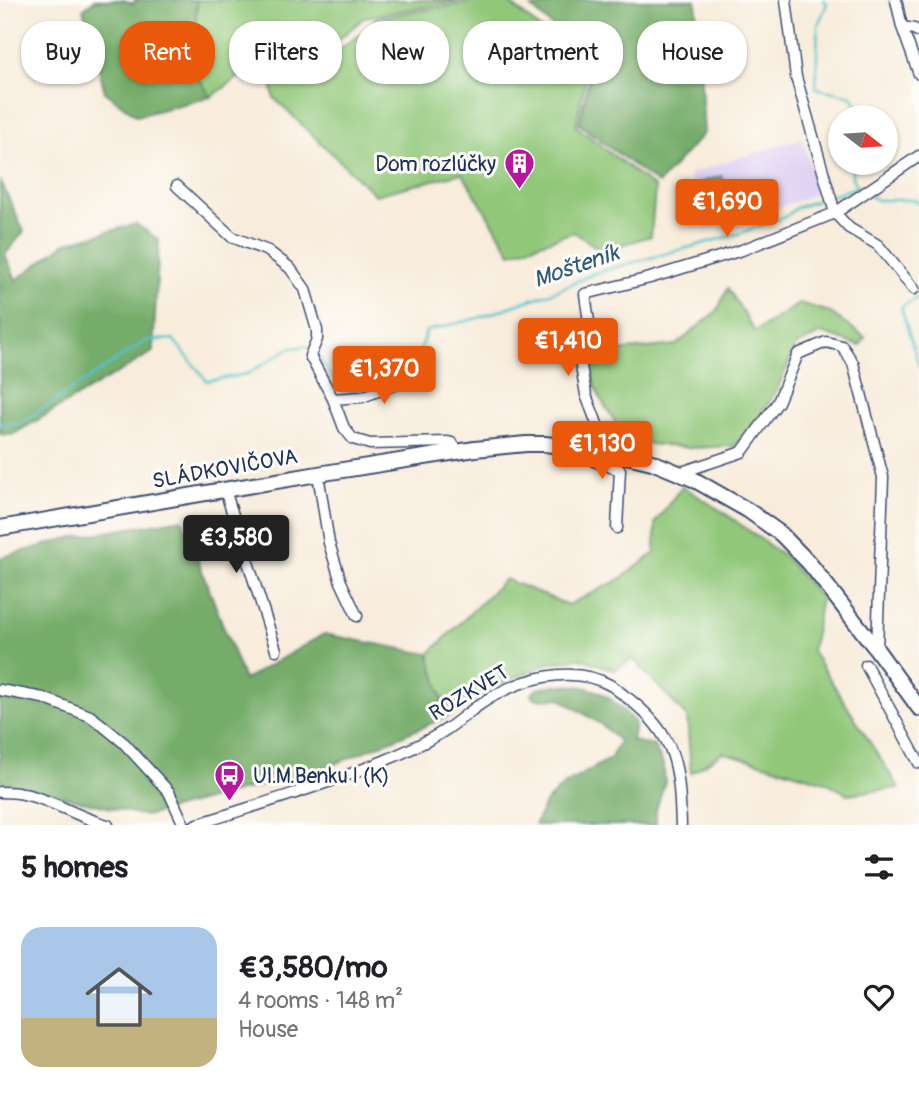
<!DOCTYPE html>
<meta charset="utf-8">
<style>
:root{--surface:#fff;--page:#f6f6f6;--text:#202124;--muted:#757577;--accent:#ea580c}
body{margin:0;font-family:Pangolin,sans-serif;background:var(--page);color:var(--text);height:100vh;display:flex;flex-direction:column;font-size:26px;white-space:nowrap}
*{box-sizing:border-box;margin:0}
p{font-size:23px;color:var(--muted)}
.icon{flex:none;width:38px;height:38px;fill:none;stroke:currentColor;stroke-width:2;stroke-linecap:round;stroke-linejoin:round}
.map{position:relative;height:825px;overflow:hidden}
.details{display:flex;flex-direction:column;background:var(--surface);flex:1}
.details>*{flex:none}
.guide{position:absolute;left:21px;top:21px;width:878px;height:63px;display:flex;gap:14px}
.needle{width:46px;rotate:107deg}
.fabs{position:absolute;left:828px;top:105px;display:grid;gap:14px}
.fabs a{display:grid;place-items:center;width:70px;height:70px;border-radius:50%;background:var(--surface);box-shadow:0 2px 5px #0004;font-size:35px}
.price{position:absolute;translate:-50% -60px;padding:0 16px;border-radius:7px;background:var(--accent);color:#fff;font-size:23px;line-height:46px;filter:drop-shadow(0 2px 4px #0008)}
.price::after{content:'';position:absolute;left:50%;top:42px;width:21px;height:16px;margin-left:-10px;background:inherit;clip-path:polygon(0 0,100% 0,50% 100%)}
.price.active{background:#222;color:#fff}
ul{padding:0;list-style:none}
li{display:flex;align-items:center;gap:21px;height:175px;padding:0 21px}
li span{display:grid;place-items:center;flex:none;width:196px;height:140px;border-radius:21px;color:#555}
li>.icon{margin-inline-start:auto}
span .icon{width:84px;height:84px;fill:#fffc;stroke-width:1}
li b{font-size:30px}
h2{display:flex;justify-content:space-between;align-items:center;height:84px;padding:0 21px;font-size:30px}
.chip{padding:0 24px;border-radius:28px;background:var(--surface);box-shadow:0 2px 5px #0004;font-size:24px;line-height:63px}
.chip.active{background:var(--accent);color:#fff}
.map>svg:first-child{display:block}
.built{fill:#e0d4f4}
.green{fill:#91c779;stroke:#567b6c;stroke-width:2}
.forest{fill:#74ac69;stroke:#486e64;stroke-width:2}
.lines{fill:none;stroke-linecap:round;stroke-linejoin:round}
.stream{stroke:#54c2ca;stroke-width:2.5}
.street-casing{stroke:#3c4b71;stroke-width:13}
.primary-casing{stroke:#3c4b71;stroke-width:18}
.street{stroke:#fff;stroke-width:10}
.primary{stroke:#fff;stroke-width:14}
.labels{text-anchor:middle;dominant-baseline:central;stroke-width:6;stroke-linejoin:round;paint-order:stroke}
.poi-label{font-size:21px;fill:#1b2f5e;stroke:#fdfcf7;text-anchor:end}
.street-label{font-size:21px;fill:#1b2f5e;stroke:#fdfcf7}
.water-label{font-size:23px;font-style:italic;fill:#2c5b7e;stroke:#fdfcf7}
</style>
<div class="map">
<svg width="919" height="825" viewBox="0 0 919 825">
<rect width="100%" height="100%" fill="#fdfcf7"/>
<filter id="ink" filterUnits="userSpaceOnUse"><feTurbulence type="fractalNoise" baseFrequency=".0143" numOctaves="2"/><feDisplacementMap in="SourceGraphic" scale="14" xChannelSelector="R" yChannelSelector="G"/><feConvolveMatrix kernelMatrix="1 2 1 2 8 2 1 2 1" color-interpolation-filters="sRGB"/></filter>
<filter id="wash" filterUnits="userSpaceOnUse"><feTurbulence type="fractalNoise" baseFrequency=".00686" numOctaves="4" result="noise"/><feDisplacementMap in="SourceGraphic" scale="28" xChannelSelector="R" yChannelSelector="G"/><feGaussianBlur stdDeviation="1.57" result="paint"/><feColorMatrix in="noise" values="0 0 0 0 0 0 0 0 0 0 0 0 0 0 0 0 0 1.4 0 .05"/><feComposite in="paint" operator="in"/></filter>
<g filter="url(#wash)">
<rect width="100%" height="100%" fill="#f8ecdb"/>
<path class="built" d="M802,138L818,192L804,199L707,229L689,174Z"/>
<path class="green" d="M197,0H465L365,17L330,47L260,62L211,97L193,70Z
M484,0H506L587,68L576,126L655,188L651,236L602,251L574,232L511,253L462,173L375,195L274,98L269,71L336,52L360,34L376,18Z
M721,176L733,212L711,219L700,183Z
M728,288L755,332L800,303L829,312L865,337L860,346L822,333L796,345L777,390L758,419L735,446L691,448L650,444L617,425L600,398L588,366L599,353L676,345L717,311Z
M682,486L726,514L785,557L821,598L812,651L899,788L847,794L826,782L723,752L691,773L687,717L633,659L615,670L580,658L546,664L487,690L447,717L429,654L505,579L568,605L619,580L655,553V523Z"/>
<path class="forest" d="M95,0H124L134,4L135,0H197L193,70L211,97L137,116L105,92L83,9Z
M570,0H696L704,133L658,184L579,124L592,62L532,8Z
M0,180L24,231L5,255L16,280L66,243L136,224L159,240L153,352L12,435L0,434Z
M182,519L244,680L324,634L429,654L447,717L320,770L146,816L0,782V558L66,539Z
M557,685C598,685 608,694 635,723L632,741L653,745L663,764L665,782L656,810V825H535L545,803L565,784L611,758L619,741L602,725L559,698L537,699L531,695L537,689Z"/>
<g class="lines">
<path class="stream" d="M824,0L827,4L818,25L816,88L852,96L863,117
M852,163V178L856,186
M867,194L877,200H915L919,204
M919,297L901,307L919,366
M316,353C321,358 324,365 328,372C344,398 358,393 383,384
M415,364L417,363L426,331L478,318L556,291L595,273L738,234L785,217L796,208L857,187L862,190
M392,381L410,368
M0,424L21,423L146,341L173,339L207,381L247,374L290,348L309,346L311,348"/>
</g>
</g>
<g filter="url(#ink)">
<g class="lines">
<defs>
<path id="street" d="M786,0L796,77L835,213L849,228L878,245L914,289
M896,0L902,27L919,74
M902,27L914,29L919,32
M177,186L232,237L268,251L290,268L305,289L317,330V339L310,356L333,399L344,428L353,439L370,444L448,442L452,443L458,451
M333,399L362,397L397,384L418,368
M592,448L591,457L594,461L620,470L617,528
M640,458L599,429L586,395L581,366L585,349L592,343L585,294L650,278L742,250L835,213L919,156
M679,473L742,452L778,402L798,354L826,342L842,346L853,363L883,477L877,650
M318,474L329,543L341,582L357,616
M225,490L276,650
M866,665L919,763
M0,690L43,698L90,716L102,725L124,743L169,792L184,825
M0,792C7,792 15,792 23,794C52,799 78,818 108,825
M195,825C259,804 324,786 386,760C407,751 429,741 447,729C459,721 470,711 482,703C518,679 571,663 612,686C618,690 623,695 629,699C677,736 679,767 681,825"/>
<path id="primary" d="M0,528L318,474L475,449L526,444H545L610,452L652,462L693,479L749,511L781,534L810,564L877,650L919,708"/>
</defs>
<use href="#street" class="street-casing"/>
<use href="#primary" class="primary-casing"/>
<use href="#street" class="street"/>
<use href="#primary" class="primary"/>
</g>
</g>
<defs>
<symbol id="building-pin" viewBox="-11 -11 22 30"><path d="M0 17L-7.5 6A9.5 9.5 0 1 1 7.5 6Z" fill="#b5179e" stroke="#fdfcf7"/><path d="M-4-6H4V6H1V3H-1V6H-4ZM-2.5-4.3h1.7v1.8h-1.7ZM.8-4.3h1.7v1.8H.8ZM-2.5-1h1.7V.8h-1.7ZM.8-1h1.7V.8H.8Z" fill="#fff"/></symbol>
<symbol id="bus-pin" viewBox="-11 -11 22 30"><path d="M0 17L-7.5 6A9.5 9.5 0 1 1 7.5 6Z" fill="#b5179e" stroke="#fdfcf7"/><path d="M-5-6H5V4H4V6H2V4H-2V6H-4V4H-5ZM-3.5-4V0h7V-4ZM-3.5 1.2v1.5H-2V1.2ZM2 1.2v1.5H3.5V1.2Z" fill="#fff"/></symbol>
</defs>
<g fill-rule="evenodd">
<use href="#building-pin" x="502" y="146" width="35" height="47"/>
<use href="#bus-pin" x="212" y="758" width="35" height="47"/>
</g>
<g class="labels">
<g class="poi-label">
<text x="496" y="164">Dom rozlúčky</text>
<text x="253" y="776" text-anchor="start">Ul.M.Benku I (K)</text>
</g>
<g class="street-label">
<text transform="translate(225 469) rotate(-10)">SLÁDKOVIČOVA</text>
<text transform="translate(469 693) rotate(-31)">ROZKVET</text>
</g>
<g class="water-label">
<text transform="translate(576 266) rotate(-19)">Mošteník</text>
</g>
</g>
</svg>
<div class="fabs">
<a><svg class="needle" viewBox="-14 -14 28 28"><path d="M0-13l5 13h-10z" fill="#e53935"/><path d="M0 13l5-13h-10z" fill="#757577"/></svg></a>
</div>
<b class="price" style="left:727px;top:239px">€1,690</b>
<b class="price" style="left:568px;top:378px">€1,410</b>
<b class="price" style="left:384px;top:406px">€1,370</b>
<b class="price" style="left:602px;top:481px">€1,130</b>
<b class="price active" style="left:236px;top:575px">€3,580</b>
<div class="guide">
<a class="chip">Buy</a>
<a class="chip active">Rent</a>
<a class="chip">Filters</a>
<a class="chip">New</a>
<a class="chip">Apartment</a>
<a class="chip">House</a>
</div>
</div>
<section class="details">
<h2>5 homes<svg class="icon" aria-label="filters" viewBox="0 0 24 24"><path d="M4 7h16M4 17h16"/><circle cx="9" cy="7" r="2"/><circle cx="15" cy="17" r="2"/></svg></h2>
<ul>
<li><span style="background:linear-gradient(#a9c7e8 65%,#c2b280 0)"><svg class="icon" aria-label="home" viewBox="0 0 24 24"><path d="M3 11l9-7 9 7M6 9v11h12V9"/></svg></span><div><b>€3,580/mo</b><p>4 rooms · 148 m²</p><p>House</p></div><svg class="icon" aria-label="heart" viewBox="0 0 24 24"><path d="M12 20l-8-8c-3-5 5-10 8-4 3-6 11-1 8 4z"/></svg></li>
</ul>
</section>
